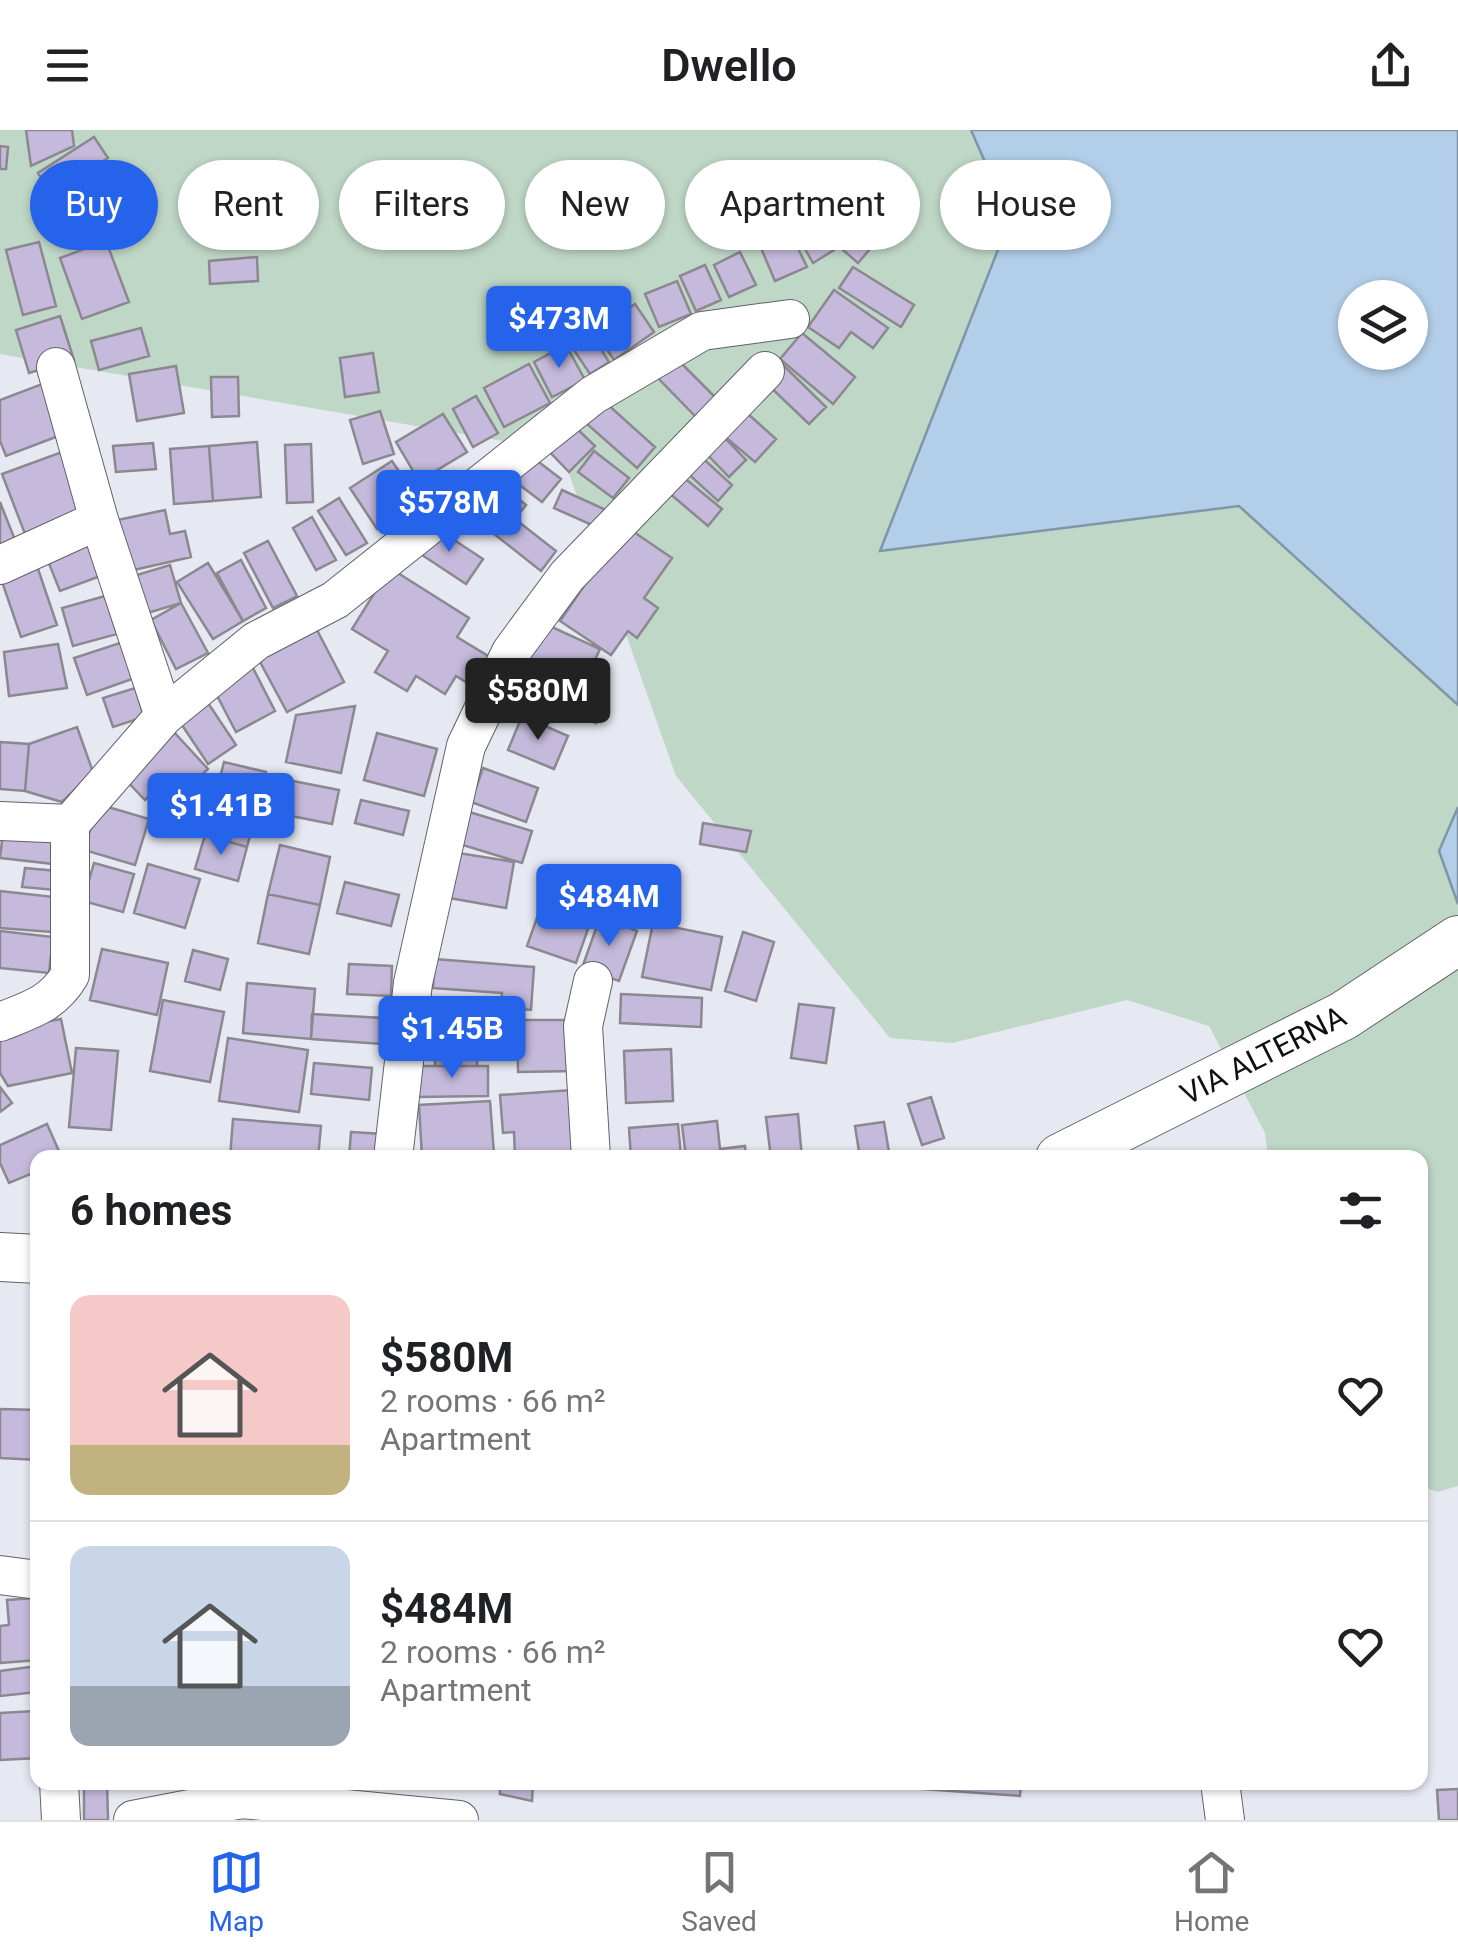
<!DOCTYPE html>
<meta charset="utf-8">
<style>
:root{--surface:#fff;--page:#f6f6f6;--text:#202124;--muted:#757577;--line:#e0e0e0;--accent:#2563eb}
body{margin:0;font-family:Roboto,sans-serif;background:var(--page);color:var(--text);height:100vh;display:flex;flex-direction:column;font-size:38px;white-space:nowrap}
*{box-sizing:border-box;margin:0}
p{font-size:32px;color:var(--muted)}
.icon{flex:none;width:55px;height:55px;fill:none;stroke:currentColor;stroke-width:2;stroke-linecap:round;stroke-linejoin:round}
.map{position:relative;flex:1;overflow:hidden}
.drawer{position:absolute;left:30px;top:1020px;width:1398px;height:640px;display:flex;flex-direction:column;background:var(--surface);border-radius:20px;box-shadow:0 2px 8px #0004}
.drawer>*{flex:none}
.hud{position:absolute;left:30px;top:30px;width:1400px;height:90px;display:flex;gap:20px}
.controls{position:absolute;left:1338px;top:150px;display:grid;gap:20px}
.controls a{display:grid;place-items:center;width:90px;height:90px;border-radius:50%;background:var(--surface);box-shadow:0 2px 8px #0004;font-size:50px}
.price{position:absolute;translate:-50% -85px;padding:0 22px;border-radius:10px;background:var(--accent);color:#fff;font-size:32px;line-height:65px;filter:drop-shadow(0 2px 5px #0008)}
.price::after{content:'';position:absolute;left:50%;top:60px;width:30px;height:22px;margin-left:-15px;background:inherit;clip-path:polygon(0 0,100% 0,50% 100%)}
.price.current{background:#222;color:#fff}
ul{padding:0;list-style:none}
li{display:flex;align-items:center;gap:30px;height:250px;padding:0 40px}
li+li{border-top:2px solid var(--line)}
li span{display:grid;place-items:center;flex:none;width:280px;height:200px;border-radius:20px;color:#555}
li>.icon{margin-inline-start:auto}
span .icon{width:120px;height:120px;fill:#fffc;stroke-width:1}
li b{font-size:42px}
h2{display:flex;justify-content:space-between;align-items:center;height:120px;padding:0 40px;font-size:42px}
.chip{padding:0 35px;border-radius:45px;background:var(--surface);box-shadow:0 2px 8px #0004;font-size:35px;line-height:90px}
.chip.current{background:var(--accent);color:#fff}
header{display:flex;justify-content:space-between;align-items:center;height:130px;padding:0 40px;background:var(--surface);font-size:45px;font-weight:600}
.dock{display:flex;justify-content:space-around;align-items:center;height:140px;border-top:2px solid var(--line);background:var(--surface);font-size:28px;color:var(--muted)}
.dock a{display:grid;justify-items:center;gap:5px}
.dock .current{color:var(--accent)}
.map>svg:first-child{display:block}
.green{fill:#bfd7c7}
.water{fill:#b2cee8;stroke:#8195a8;stroke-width:2.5;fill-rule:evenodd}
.building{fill:#c5badb;stroke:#8b8890;stroke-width:2.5}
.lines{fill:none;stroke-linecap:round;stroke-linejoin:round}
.minor-casing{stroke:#5f6269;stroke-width:40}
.major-casing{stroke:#5f6269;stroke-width:50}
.minor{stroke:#fff;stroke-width:38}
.major{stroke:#fff;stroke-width:48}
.labels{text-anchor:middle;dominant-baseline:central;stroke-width:8;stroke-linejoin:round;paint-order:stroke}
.street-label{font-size:30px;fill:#0e0f12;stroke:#fff}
</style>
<header><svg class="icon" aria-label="menu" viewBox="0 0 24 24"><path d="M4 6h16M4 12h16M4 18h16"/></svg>Dwello<svg class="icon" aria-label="share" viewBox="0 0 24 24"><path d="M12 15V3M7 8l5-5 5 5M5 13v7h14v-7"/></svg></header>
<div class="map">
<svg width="1458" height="1690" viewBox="0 0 1458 1690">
<rect width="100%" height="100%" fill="#e6e9f2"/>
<path class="green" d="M0,0H971L1010,89L880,421L1239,376L1458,575V677L1439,721L1458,774V1356L1438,1362L1420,1356V1028L1268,1027L1265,1003L1209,896L1127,870L952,913L890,908L676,646L561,321L0,224Z"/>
<path class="water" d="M971,0H1458V575L1239,376L880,421L1010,89ZM1355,168H1410V222H1355Z
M1458,677V774L1439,721Z"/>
<path class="building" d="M26,0H72L74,16L31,36Z
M94,7L108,28L51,64L38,43Z
M0,16L8,17L6,39H0Z
M250,57V90L201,91L200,58Z
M851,68L861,84L837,109L823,86Z
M818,92L834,120L813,133L797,105Z
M866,92L882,105L858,133L843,120Z
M791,104L807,137L775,151L761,118Z
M106,111L129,172L82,189L60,128Z
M39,112L56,176L23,185L6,120Z
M740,122L756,155L729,167L714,135Z
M257,127L258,151L210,154L209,131Z
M705,135L721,170L696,181L680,146Z
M853,137L914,175L901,197L839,158Z
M677,151L691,184L659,197L645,164Z
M834,160L888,198L873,218L851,202L839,218L808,197Z
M635,174L654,202L614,230L595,202Z
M60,186L74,230L29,243L16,200Z
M582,189L609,232L590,244L562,202Z
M141,198L149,226L99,240L91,211Z
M802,203L855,247L833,274L780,229Z
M566,215L585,250L552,267L534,232Z
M373,223L379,262L345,267L340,228Z
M674,226L717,269L697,288L655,245Z
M529,234L550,273L504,297L484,258Z
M783,235L826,277L809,294L766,253Z
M176,236L184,283L137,291L129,244Z
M211,247H238L239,286L212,287Z
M50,251L69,302L6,326L0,311V270Z
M476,266L498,303L473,317L453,279Z
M606,273L655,317L637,338L587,294Z
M738,275L776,309L755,332L717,300Z
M380,281L394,324L363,334L350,290Z
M443,284L467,322L419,351L396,312Z
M568,290L595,316L569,342L543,315Z
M717,300L746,330L729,347L700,317Z
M257,312L261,367L213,371L209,316Z
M153,313L156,339L116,342L113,316Z
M311,314L313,372L287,373L285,315Z
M209,316L213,371L174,374L170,319Z
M70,319L92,379L25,404L2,344Z
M594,321L629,348L613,368L578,342Z
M527,323L561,349L542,372L509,347Z
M697,323L732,355L718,371L683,339Z
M392,331L419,371L377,399L350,358Z
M682,346L722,379L708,396L668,362Z
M492,348L526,375L515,389L556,421L541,441L465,381Z
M562,360L606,380L594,396L554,378Z
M339,368L367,413L346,425L318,381Z
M0,372L15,410L0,416Z
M165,380L170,404L185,401L191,427L125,442L113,391Z
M312,387L336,430L316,440L293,398Z
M433,396L483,429L466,454L416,421Z
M625,396L672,428L644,468L658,478L637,508L628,501L611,525L560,491Z
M92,408L106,444L60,461L46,426Z
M268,411L297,466L273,478L244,423Z
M35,430L57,495L21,507L0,446Z
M241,430L266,478L243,491L217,443Z
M208,433L243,491L213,509L177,452Z
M170,435L181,473L141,485L130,447Z
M390,438L469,488L457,507L498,532L479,560L456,546L445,564L416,546L407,561L375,542L388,521L352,499Z
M105,466L117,504L73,516L62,478Z
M181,473L208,523L176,539L151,490Z
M541,492L600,519L583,555L608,566L596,593L512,555Z
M317,500L344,552L287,582L259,530Z
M123,512L135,548L87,565L74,528Z
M58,514L67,558L9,566L4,522Z
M252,536L275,581L236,602L212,556Z
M135,558L144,587L113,597L103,568Z
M208,573L236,615L208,634L180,592Z
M355,576L341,643L286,632L296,585Z
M522,586L568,606L554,639L508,620Z
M77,597L93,642L62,672L25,661L29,614Z
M173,601L208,639L170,675L156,659L145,670L123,647Z
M377,603L437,619L424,666L364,650Z
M0,612L29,614L25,661L0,659Z
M224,632L266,642L257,678L215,667Z
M483,638L538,658L526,692L471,672Z
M293,651L339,660L332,694L286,685Z
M215,667L257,678L247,717L205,705Z
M361,670L409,681L403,705L355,693Z
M98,674L149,689L135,735L84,720Z
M466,681L532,701L522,733L456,713Z
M703,693L751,701L746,722L700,714Z
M3,702L57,708L54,734L0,728Z
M205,705L247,717L238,751L195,739Z
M280,715L330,727L320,775L268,764Z
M446,721L514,732L506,778L438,766Z
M94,733L134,744L123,782L83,771Z
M148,734L200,749L185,798L134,783Z
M25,738L57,741L55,760L22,757Z
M345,752L399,765L391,796L337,783Z
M617,757L654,768L646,792L609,781Z
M0,761L54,767L51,802L0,798Z
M268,764L320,775L309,824L258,813Z
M539,782L588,799L576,833L527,816Z
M600,787L637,801L619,851L582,838Z
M653,793L722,807L711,860L642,847Z
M0,801L53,807L49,843L0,838Z
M743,802L774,812L756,871L725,861Z
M102,819L168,833L157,885L90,870Z
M193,820L228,829L220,860L185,851Z
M435,829L534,837L531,880L501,877L502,863L433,858Z
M349,834L392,836L391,866L347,864Z
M247,853L315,859L311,909L243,903Z
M621,864L702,868L701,897L620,893Z
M163,870L224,882L210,952L150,941Z
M799,874L834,878L826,933L791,928Z
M427,878L495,883L494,905L425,900Z
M312,884L383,888L382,914L311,909Z
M61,889L72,943L8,956L0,943V907L13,898Z
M517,890H576V941L518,942Z
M228,908L308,920L299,982L219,971Z
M435,909H478L477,936H435Z
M76,918L118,921L111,1000L69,997Z
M671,919L673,971L626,973L624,921Z
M314,933L372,938L369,970L311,964Z
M417,936H488V966L417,967Z
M0,957L12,973L0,982Z
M572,960L576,1021L557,1022V1028H515L514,1002L503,1003L500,965Z
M931,967L944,1008L922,1015L908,974Z
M490,971L494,1024L422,1028L419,975Z
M798,984L802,1028H771L766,987Z
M233,989L321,996L318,1028H230Z
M717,991L720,1019L745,1016L746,1028H686L682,995Z
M884,992L890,1028H860L855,996Z
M47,994L62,1028H38V1041L9,1053L0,1033V1015Z
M678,994L681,1026L631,1028L629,998Z
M351,1002L384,1004L383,1028H349Z
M0,1279L38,1280V1330L0,1328Z
M35,1468L38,1530L0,1533V1496L9,1495L7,1470Z
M37,1536L38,1562L0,1566V1541Z
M35,1581L38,1628L0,1630V1583Z
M84,1652H107L108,1690H84Z
M500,1652H533L532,1671L500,1664Z
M824,1652H1021L1020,1666Z
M1458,1659V1690H1439L1437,1660Z"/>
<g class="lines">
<defs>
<path id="minor" d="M56,237L99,390L164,586
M0,435L99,390
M0,691L70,694
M0,892C30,880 53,874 70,845V694L164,586L256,511L335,470L593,265L702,201L790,189
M393,1028L413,853L466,616L511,522L567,446L765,241
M591,1028L583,896L593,851
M0,1445L38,1450
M59,1652L61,1690
M1220,1652L1225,1690
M133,1690L242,1669L459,1690"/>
<path id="major" d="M1060,1028L1343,886L1458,810
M0,1127L38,1129"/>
</defs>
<use href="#minor" class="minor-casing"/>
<use href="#major" class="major-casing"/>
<use href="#minor" class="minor"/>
<use href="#major" class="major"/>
</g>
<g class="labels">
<g class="street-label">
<text transform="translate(1263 925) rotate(-27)">VIA ALTERNA</text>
</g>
</g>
</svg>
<div class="controls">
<a><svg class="icon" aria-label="layers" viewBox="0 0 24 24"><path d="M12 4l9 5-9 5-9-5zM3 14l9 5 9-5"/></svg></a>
</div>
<b class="price" style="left:559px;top:241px">$473M</b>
<b class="price" style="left:449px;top:425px">$578M</b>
<b class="price current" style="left:538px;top:613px">$580M</b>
<b class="price" style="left:221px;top:728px">$1.41B</b>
<b class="price" style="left:609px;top:819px">$484M</b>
<b class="price" style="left:452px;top:951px">$1.45B</b>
<div class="hud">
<a class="chip current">Buy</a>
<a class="chip">Rent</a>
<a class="chip">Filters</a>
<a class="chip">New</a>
<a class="chip">Apartment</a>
<a class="chip">House</a>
</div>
<section class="drawer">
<h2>6 homes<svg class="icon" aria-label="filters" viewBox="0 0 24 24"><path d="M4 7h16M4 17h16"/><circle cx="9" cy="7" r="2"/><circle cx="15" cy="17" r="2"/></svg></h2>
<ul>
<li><span style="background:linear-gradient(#f6c9c9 75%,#c2b280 0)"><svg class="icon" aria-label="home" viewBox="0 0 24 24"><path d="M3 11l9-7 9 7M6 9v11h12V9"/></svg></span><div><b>$580M</b><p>2 rooms · 66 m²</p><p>Apartment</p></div><svg class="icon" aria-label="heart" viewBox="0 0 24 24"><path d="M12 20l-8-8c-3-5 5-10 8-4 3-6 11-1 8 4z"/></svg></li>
<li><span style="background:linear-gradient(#c9d6e8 70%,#9aa5b1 0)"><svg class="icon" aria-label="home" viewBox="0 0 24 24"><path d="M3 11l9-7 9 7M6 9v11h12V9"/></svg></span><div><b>$484M</b><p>2 rooms · 66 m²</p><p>Apartment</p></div><svg class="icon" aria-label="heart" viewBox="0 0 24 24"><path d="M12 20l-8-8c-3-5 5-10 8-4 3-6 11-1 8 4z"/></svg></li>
</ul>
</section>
</div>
<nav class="dock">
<a class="current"><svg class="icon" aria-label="map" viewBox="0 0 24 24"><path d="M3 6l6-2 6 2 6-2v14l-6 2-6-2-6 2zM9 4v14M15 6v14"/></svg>Map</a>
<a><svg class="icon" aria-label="saved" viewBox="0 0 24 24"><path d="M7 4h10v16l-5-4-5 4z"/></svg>Saved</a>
<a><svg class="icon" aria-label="home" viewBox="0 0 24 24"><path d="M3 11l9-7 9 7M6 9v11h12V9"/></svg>Home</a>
</nav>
